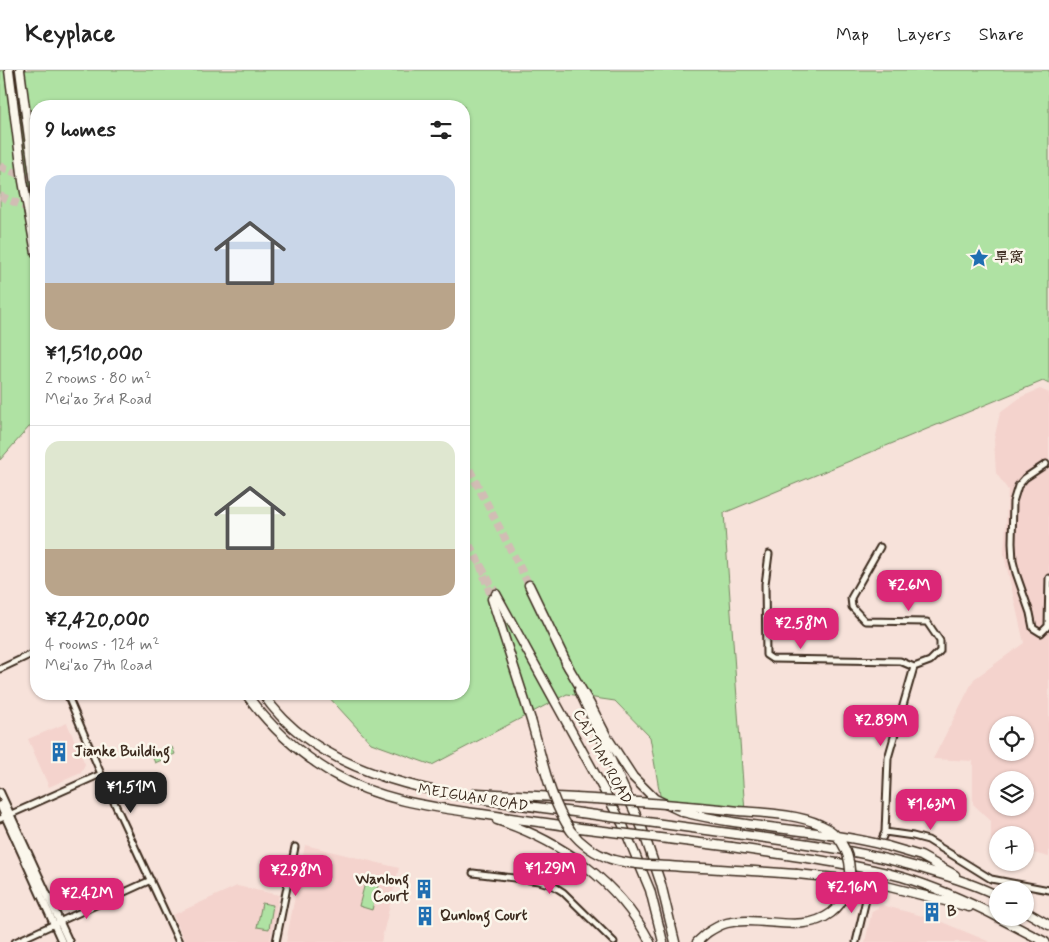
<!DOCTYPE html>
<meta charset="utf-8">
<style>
:root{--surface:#fff;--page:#f2f2f2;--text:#222;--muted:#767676;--line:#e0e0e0;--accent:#db2777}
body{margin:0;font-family:Mynerve,"LXGW WenKai TC",sans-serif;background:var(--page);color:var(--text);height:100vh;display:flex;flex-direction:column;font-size:19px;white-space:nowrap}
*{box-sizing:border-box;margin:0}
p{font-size:16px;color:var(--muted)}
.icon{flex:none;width:28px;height:28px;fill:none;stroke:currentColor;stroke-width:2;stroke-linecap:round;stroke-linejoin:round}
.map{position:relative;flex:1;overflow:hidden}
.details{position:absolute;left:30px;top:30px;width:440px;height:600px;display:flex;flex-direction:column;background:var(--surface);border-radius:20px;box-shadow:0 1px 4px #0004}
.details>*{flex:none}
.fabs{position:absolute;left:989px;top:646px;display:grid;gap:10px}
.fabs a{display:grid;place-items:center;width:45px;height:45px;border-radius:50%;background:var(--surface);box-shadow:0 1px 4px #0004;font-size:25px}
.price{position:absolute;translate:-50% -42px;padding:0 11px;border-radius:10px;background:var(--accent);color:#fff;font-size:16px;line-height:32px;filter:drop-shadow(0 1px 2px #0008)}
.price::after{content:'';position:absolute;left:50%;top:30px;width:15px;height:11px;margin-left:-8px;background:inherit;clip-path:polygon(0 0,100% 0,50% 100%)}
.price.selected{background:#222;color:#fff}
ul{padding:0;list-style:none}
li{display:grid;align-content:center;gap:10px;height:265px;padding:0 15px}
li+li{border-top:1px solid var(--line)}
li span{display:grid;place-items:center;height:155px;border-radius:15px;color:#555}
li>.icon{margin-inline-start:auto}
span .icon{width:90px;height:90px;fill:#fffc;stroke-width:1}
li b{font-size:21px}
h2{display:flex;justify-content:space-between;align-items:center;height:60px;padding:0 15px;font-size:21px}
header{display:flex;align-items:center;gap:30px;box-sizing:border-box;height:70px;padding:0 25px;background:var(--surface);border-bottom:1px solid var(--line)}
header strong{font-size:24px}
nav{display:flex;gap:28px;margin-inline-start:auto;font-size:18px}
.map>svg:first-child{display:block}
.built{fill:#f4d3cd;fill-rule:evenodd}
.green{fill:#afe2a3;stroke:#758660}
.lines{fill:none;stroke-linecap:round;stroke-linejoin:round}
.minor-tunnel{stroke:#d1bdb4;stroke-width:5;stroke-dasharray:5 2.5;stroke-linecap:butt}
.primary-tunnel{stroke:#d1bdb4;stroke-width:8;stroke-dasharray:8 4;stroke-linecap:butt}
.trunk-tunnel{stroke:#d1bdb4;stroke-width:8;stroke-dasharray:8 4;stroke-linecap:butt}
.minor-casing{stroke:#3b2a1e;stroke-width:9}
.tertiary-casing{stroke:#3b2a1e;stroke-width:10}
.primary-casing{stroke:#3b2a1e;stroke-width:11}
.trunk-casing{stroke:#3b2a1e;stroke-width:11}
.minor{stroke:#fbf7ec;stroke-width:5}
.tertiary{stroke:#fbf7ec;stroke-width:6}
.primary{stroke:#fbf7ec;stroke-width:8}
.trunk{stroke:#fbf7ec;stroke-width:8}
.trunk-bridge-casing{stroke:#3b2a1e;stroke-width:11;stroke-linecap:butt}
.trunk-bridge{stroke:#fbf7ec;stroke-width:8}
.labels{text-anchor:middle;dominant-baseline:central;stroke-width:5;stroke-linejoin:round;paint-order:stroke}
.poi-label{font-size:15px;font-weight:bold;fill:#3b2a1e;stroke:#fbf7ec;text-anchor:start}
.street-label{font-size:15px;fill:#3b2a1e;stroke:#fbf7ec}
</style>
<header>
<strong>Keyplace</strong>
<nav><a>Map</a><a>Layers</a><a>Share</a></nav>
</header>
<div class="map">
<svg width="1049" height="872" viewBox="0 0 1049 872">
<rect width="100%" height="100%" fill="#f7e2da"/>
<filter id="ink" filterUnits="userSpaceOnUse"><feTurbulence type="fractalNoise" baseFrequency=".02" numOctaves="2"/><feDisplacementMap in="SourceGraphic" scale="10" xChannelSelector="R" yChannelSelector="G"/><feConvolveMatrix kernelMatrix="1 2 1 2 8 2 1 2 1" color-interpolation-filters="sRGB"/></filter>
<g filter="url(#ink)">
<path class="built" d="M1040,319L1049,323V787L1025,781V765H998L997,774L991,773V751L973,734V691L933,689L974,609L1024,573L1004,485L1008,420L996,403L994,370L1000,343L1021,327ZM998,655H1025V682H998ZM998,710H1025V738H998Z
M67,653L85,694L81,703L49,717L28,669Z
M305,775L399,798L381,872H286Z
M237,816L279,825L270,872H185L173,845Z
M882,835L937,850L990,872H865L872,841Z"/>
<path class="green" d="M0,0H1049V314L1043,311L724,443L745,742L661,731L650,667L615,631L567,624L432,695L371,673L326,624H464V36H36V357H29L0,390Z
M172,677L175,684L155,693L152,686Z
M365,813L378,816L372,840L359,836Z
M262,833L273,835L269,859L257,857Z"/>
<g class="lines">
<path class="minor-tunnel" d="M868,821L881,772"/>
<path class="primary-tunnel" d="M0,96L36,112
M0,126L36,141
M464,389L529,515
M464,465L496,524"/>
<path class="trunk-tunnel" d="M480,494L492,529"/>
<defs>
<path id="minor" d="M1046,394L1025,408L1018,416L1013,432L1012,473L1013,491L1016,503L1030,543L1033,558L1041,563L1048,556L1049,508
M769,484L765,514L766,585L772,589L900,591L914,597L930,591L940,581V571L927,552L865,551L852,537L851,528L880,477
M0,599L36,582
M67,624L101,704L179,872
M0,749L101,704
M885,762L888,688L914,597
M881,771L885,762L913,766L928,770L991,809L1049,820
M473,803L539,811L552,815L563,822L614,872
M15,872L151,810
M276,872L295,777
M856,872L868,821"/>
<path id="tertiary" d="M0,722L69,872
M0,735L62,872"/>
<path id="primary" d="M529,515L569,598
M496,524L622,753L650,820L663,872
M579,620L642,758L661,814L675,872"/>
<path id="trunk" d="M9,0L23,111L36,183
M20,0L36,121
M492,529L531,650
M566,593L590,634L607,667L633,707L655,729L683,742
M246,624C269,655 298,683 332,703C378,730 431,737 482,744C515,749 548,753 580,758
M263,624C327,720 477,728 581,743
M476,723L576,728
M497,750C561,771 618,811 650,872
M736,764C805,773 873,782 940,804C960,810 979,816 998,826
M887,776L921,786L955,805
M732,777C789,786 847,792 902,807C935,817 967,831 998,847
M797,804L836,808L886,816L969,837
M1025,841L1049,855
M999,848L1045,872
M697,872L707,863"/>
</defs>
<use href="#minor" class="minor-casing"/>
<use href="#tertiary" class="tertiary-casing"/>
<use href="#primary" class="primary-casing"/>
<use href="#trunk" class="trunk-casing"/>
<use href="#minor" class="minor"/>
<use href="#tertiary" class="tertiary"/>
<use href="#primary" class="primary"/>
<use href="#trunk" class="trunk"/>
<defs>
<path id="trunk-bridge" d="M531,650C542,686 549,730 571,761C581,774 596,784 611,789C634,796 659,795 683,797C721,799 759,801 797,804
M576,728C631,731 685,735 739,741C764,743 798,744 821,755C838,762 849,780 850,800C851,816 844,833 831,843C802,865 760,845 727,853C719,855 713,859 707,863
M683,742C750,759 820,759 887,776
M581,743L736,764
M580,758L732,777"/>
</defs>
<use href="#trunk-bridge" class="trunk-bridge-casing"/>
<use href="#trunk-bridge" class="trunk-bridge"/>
</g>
</g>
<defs>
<symbol id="sight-bare" viewBox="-9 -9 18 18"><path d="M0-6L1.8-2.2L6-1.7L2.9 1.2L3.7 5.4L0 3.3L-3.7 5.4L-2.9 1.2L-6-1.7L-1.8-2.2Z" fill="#1f6fb2" stroke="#fbf7ec" stroke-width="2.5" paint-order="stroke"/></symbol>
<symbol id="building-bare" viewBox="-9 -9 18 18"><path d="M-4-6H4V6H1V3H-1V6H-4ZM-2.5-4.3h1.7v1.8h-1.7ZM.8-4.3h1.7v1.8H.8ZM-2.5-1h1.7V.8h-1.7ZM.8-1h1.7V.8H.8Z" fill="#1f6fb2" stroke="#fbf7ec" stroke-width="2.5" paint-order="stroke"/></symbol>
</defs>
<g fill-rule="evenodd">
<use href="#sight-bare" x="965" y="174" width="28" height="28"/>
<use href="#building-bare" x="45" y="668" width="28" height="28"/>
<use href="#building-bare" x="410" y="805" width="28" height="28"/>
<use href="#building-bare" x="918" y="828" width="28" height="28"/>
<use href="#building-bare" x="411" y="832" width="28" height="28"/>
</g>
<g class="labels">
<g class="poi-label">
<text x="994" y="188">旱窝</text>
<text x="74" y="682">Jianke Building</text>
<text x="409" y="810" text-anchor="end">Wanlong<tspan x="409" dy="17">Court</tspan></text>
<text x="947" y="842">B</text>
<text x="440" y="846">Qunlong Court</text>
</g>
<g class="street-label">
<text transform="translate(602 687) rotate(61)">CAITIAN ROAD</text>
<text transform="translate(473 728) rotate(9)">MEIGUAN ROAD</text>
</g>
</g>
</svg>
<div class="fabs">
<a><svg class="icon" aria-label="locate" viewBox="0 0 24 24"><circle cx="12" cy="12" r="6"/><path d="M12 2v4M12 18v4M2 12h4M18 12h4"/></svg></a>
<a><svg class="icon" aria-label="layers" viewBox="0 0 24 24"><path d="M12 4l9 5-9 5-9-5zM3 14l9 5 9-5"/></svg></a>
<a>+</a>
<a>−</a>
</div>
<b class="price" style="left:909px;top:542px">¥2.6M</b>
<b class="price" style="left:801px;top:580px">¥2.58M</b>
<b class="price" style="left:881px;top:677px">¥2.89M</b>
<b class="price selected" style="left:131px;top:744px">¥1.51M</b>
<b class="price" style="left:931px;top:761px">¥1.63M</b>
<b class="price" style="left:550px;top:825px">¥1.29M</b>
<b class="price" style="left:296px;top:827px">¥2.98M</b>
<b class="price" style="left:852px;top:844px">¥2.16M</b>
<b class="price" style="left:87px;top:850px">¥2.42M</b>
<section class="details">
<h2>9 homes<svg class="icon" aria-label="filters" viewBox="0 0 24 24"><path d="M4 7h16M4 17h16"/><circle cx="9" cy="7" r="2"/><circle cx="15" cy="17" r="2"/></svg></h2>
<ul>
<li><span style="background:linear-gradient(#c9d6e8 70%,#b9a48a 0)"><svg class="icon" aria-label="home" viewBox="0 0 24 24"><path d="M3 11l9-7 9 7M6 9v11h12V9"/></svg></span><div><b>¥1,510,000</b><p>2 rooms · 80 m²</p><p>Mei'ao 3rd Road</p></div></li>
<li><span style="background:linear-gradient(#dfe7d0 70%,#b9a48a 0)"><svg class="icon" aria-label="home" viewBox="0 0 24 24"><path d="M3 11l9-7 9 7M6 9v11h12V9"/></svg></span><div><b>¥2,420,000</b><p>4 rooms · 124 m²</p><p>Mei'ao 7th Road</p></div></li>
</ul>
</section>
</div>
